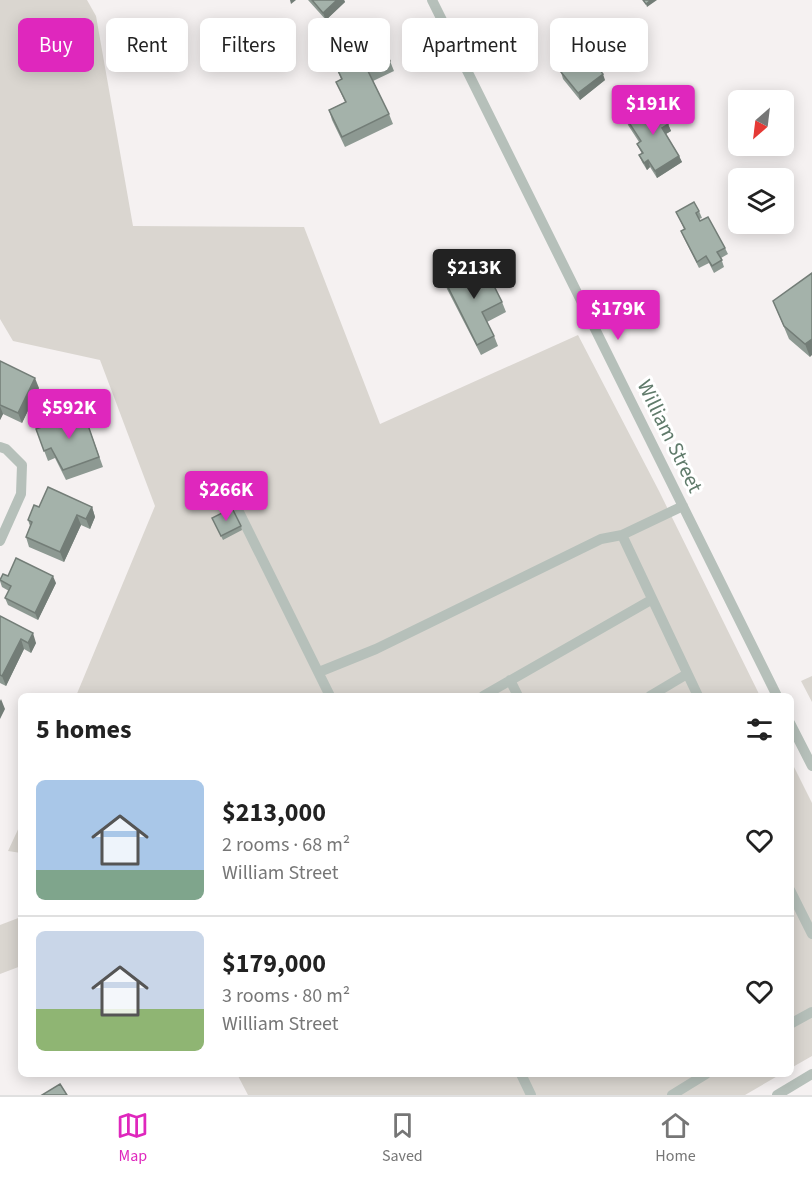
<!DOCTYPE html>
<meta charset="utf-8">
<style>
:root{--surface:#fff;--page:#f6f6f6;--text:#222;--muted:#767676;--line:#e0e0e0;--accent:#df27bd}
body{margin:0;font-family:"Source Sans 3",sans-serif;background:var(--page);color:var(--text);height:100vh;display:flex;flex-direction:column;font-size:22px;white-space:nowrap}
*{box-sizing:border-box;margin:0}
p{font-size:20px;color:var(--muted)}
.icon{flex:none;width:33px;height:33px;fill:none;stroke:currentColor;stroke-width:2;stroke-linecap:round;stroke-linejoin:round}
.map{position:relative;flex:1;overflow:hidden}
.details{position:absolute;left:18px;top:693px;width:776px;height:384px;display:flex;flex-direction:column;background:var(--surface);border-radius:9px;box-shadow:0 3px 15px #0003}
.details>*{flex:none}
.banner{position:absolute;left:18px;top:18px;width:777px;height:54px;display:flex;gap:12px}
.needle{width:39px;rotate:208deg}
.tools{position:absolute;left:728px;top:90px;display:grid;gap:12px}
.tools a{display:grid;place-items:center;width:66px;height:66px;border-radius:9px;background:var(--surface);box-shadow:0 3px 15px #0003;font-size:30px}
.price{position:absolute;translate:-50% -51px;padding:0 14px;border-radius:6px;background:var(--accent);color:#fff;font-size:20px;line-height:39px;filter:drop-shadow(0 2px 3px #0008)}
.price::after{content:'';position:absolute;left:50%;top:36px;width:18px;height:14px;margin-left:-9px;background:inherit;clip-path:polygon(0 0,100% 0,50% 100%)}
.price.selected{background:#222;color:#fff}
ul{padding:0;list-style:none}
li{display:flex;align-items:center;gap:18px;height:150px;padding:0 18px}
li+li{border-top:2px solid var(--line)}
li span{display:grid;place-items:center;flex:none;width:168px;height:120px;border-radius:9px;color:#555}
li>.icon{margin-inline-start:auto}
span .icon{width:72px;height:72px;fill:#fffc;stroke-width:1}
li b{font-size:26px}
h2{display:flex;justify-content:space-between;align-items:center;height:72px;padding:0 18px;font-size:26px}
.pill{padding:0 21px;border-radius:9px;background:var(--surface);box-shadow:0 3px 15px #0003;font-size:21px;line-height:54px}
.pill.selected{background:var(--accent);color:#fff}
.tabs{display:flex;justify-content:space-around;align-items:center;height:84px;border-top:2px solid var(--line);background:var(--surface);font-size:16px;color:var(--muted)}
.tabs a{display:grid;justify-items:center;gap:3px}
.tabs .selected{color:var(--accent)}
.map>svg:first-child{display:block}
.green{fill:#dad6d0}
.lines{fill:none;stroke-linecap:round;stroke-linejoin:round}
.minor{stroke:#b6c0ba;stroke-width:10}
.wall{fill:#8d9992}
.shaded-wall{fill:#737d77}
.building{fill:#a4b2aa;stroke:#737d77;stroke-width:1.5}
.labels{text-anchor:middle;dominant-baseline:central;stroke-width:6;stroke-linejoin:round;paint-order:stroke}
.street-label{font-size:21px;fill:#607b6b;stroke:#fff}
</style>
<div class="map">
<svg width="812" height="1095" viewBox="0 0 812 1095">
<rect width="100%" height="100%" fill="#f5f1f1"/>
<path class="green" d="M0,0H87L96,16L133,226L304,227L380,424L578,335L659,491L760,696H76L155,506L100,360L13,341L0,319Z
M812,676V702L801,681Z
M790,759L812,803V1056L791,1068Z
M21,823V853L8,851Z
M21,917V966L0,974V925Z
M237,1074H781L745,1095H248Z"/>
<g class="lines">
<path class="minor" d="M432,0L777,696
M0,447L6,449L22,465L21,494L0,541
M239,512L330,696
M622,535L698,696
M319,672L376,649L601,539L622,535L683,506
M510,680L518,696
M483,696L651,600
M650,696L687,674
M790,723L812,766
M790,890L812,934
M790,1024L812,1012
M521,1074L531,1095
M672,1095L706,1074
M777,1095L812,1074"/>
</g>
<path class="wall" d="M308,0H344L345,2L326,20Z
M332,58L390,61L394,71L373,81L389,114L393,124L345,147L332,120L329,110L345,102L336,82L341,79Z
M561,72L605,80L580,100L563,79Z
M626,118L668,124L671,131L666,134L679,156L682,162L657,178L650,167L647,170L642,162L639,155L642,154L637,144L639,142L628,125Z
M699,211L702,218L699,219L725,248L728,254L721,258L724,267L714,273L709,263L699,268L684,238L681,231L684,229L676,212Z
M812,273L810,357L789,339L773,301Z
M478,276L502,302L506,312L487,322L494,336L498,346L481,355L447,289L444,279Z
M0,361L39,388L22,423L3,414L0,420Z
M81,405L103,467L66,480L55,458L48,461L36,429L74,415Z
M39,507H92L95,517L90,529L81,525L64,562L29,547L26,537L30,526L28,520Z
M214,522L241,526L242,530L223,540Z
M8,576L56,583L38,620L8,605L5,598L9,591L2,587L0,581V580Z
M0,616L36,643L31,653L24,649L6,686L0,683Z"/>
<path class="shaded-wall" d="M290,0H296L291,4Z
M337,0H344L345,2L326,20L323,13Z
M651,0H657L647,7L646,4Z
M603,74L605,80L580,100L578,93Z
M668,124L671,131L664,135L662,128Z
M679,156L682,162L657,178L655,171Z
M648,160L650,167L647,170L644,163Z
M812,339V355L810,357L805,344Z
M35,378L39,388L22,423L18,413Z
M0,406L3,414L0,420Z
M92,507L95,517L90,529L86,519Z
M77,515L81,525L64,562L60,552Z
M53,576L56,583L38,620L35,613Z
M33,633L36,643L31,653L28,643Z
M21,639L24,649L6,686L2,676Z
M1,699L5,709L0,719V701Z"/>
<path class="building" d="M312,0H337L323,13Z
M643,0H651L646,4Z
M378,36L390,61L368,71L389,114L342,137L329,110L346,102L336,82L342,79L332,58Z
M586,52L603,74L578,93L561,72Z
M653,100L668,124L662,128L679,156L655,171L648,160L644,163L639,155L643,153L637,144L641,141L626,118Z
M694,202L699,211L696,213L700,221L708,217L725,248L717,252L722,260L712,266L706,256L697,262L681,231L685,229L676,212Z
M472,265L478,276L487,272L502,302L482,312L494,336L477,345L444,279Z
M812,273V339L805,344L784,326L773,301Z
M0,361L35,378L18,413L0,405Z
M81,405L99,457L63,470L51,448L44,451L36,429L74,415L72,409Z
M48,487L92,507L86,519L77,515L60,552L26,537L32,522L28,520L34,505L39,507Z
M232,508L241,526L221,536L212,518Z
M16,558L53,576L35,613L5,598L11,586L0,580L3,574L8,576Z
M0,616L33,633L28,643L21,639L2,676L0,675Z
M60,1084L67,1095H42Z"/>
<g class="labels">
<g class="street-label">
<text transform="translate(670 436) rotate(64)">William Street</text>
</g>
</g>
</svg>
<div class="tools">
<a><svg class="needle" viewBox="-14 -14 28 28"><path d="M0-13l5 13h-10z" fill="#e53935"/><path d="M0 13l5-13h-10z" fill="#767676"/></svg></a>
<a><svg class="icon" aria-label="layers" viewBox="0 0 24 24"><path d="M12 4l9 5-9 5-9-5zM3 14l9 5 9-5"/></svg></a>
</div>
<b class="price" style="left:653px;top:136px">$191K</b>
<b class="price selected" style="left:474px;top:300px">$213K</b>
<b class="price" style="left:618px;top:341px">$179K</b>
<b class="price" style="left:69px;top:440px">$592K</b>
<b class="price" style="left:226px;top:522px">$266K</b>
<div class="banner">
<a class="pill selected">Buy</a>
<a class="pill">Rent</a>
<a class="pill">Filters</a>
<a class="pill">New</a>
<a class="pill">Apartment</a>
<a class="pill">House</a>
</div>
<section class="details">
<h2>5 homes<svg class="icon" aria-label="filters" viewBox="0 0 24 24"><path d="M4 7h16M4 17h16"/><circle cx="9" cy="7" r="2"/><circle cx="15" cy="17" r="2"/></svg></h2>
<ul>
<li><span style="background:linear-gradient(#a9c7e8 75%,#7fa58c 0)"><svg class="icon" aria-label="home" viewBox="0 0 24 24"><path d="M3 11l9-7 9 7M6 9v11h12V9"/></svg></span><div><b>$213,000</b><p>2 rooms · 68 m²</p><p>William Street</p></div><svg class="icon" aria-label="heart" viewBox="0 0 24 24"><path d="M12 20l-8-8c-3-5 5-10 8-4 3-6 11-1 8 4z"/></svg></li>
<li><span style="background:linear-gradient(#c9d6e8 65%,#8fb573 0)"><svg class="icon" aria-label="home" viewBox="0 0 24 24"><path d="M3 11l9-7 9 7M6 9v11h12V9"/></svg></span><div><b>$179,000</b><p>3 rooms · 80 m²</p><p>William Street</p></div><svg class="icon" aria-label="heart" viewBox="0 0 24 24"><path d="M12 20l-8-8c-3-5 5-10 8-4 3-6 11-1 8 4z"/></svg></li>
</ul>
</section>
</div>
<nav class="tabs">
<a class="selected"><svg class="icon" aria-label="map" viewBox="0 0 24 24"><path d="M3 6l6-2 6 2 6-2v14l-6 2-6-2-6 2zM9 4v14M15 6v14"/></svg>Map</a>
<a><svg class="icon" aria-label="saved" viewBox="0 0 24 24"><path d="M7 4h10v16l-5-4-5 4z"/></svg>Saved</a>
<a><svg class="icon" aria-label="home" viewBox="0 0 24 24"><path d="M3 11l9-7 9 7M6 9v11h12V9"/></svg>Home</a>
</nav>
